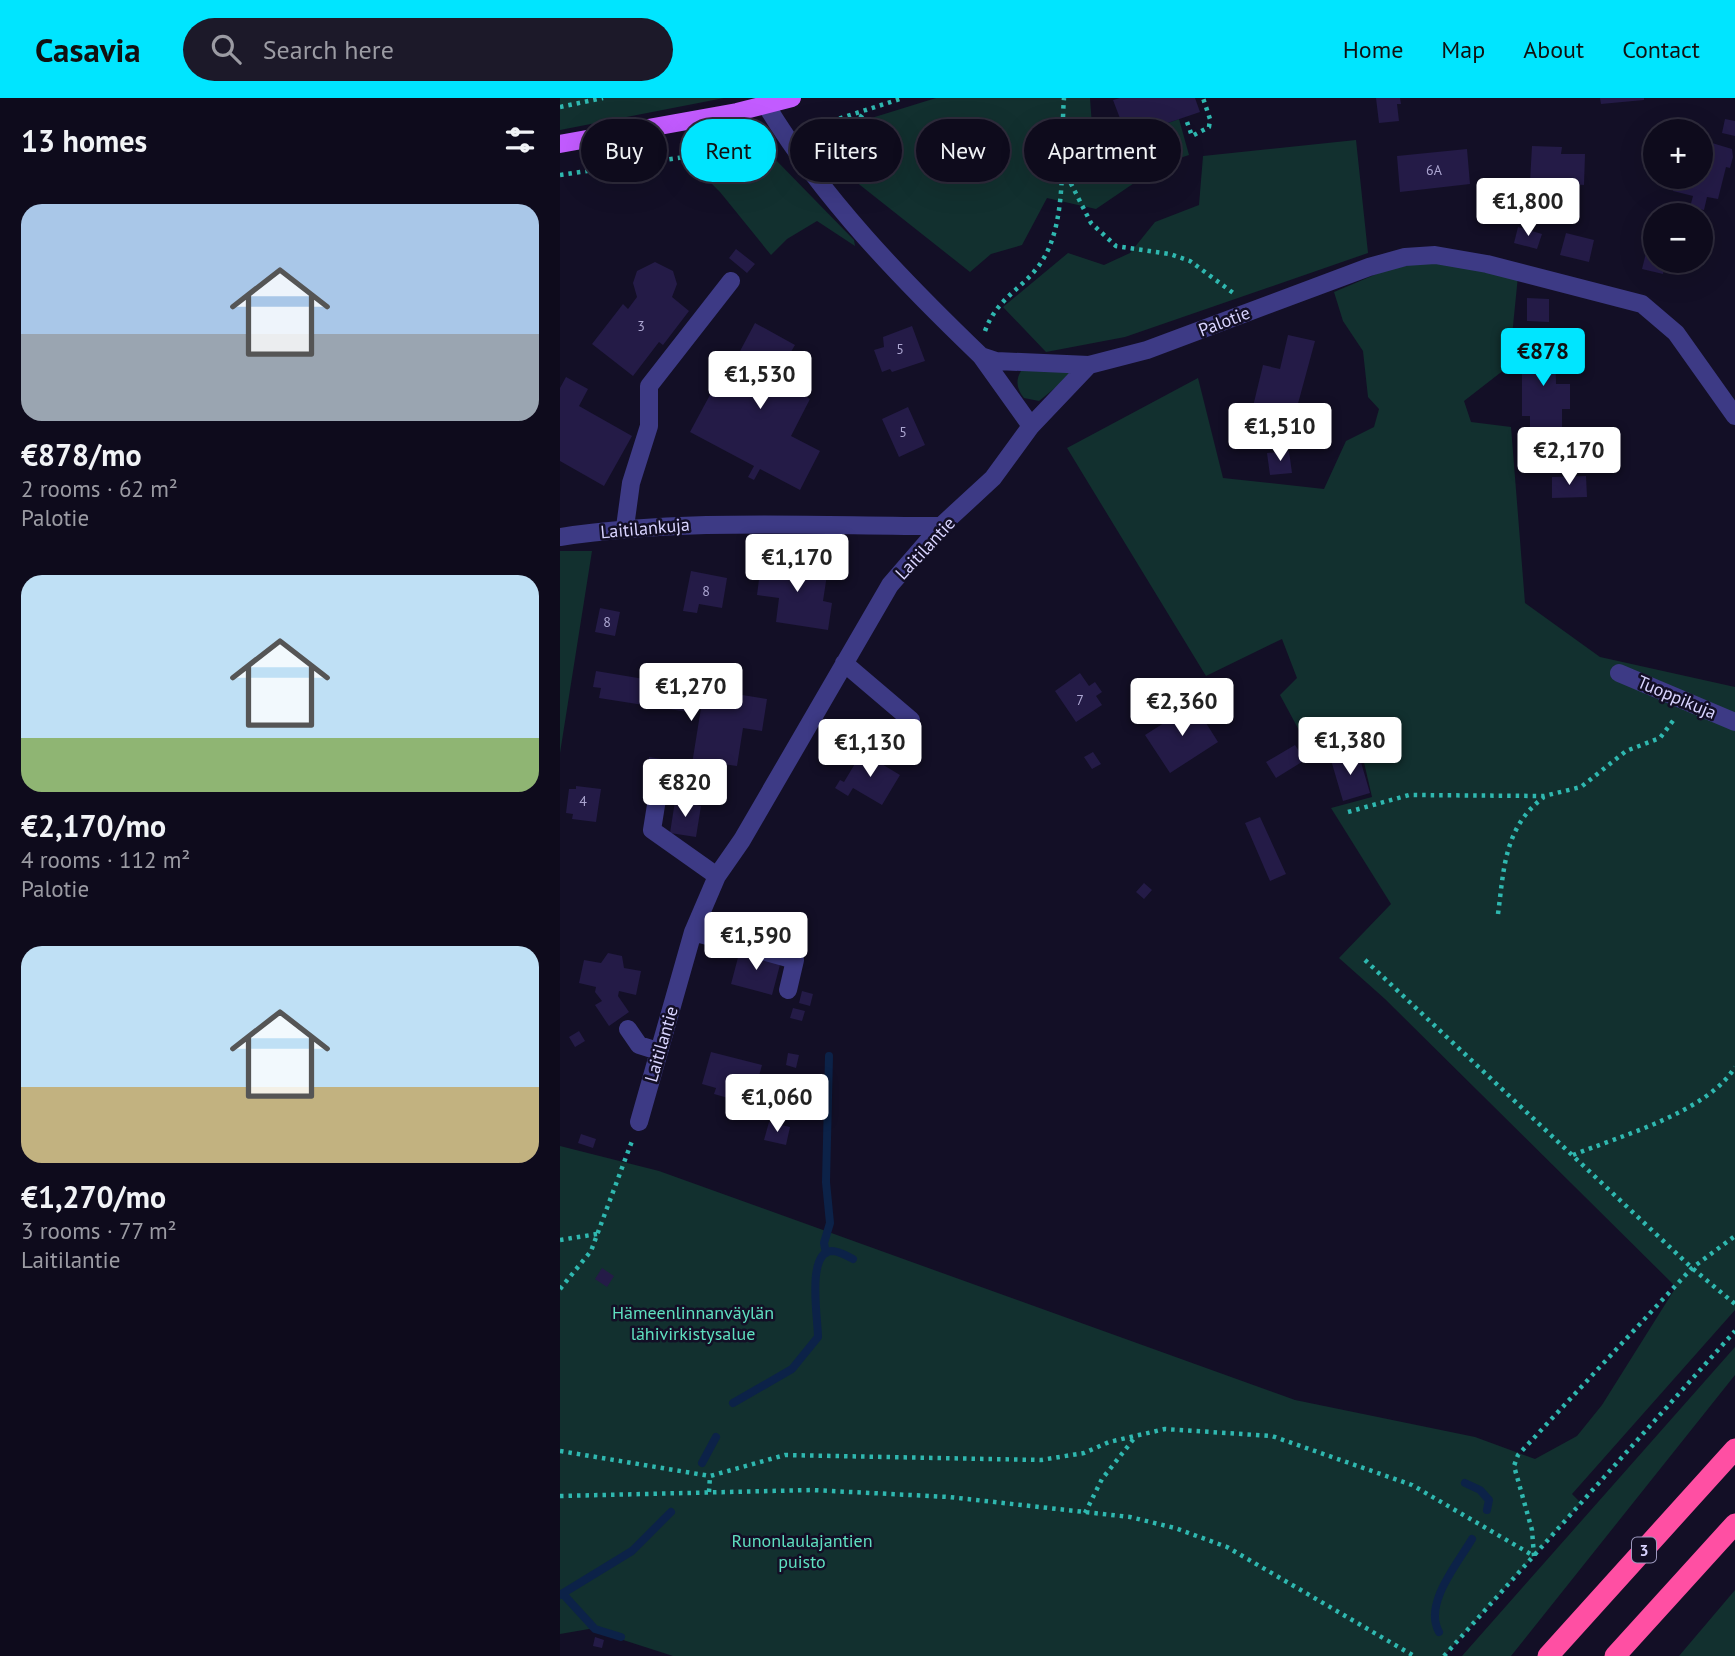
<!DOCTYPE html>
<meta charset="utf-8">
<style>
:root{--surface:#0e0b1c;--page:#1c1929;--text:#f1f3f6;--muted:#9b9ba3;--line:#2e2b3b;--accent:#00e5ff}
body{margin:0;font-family:"PT Sans",sans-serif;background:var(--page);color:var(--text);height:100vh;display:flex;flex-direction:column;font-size:26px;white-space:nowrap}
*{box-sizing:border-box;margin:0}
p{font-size:23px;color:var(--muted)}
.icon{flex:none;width:38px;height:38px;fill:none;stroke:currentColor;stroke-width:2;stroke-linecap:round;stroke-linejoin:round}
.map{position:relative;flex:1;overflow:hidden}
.side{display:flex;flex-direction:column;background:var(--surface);width:560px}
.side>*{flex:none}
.guide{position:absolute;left:21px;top:21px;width:665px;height:63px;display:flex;gap:14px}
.controls{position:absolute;left:1083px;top:21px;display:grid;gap:14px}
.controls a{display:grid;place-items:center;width:70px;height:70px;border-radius:50%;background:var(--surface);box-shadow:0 7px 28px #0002,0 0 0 2px var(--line);font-size:35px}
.price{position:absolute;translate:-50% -60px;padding:0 16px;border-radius:7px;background:#fff;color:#222;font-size:23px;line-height:46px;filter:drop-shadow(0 2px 4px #0008)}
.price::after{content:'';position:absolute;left:50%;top:42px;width:21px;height:16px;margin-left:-10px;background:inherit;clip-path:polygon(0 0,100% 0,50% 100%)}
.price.current{background:var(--accent);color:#111}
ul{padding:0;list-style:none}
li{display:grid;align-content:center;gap:14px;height:371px;padding:0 21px}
li span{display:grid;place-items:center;height:217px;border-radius:21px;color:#555}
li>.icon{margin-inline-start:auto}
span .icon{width:126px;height:126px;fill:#fffc;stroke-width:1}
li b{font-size:30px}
h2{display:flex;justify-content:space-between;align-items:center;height:84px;padding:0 21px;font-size:30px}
.pill{padding:0 24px;border-radius:32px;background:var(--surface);box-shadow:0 7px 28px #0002,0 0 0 2px var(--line);font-size:24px;line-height:63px}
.pill.current{background:var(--accent);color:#111}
header{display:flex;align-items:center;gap:42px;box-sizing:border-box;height:98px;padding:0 35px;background:var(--accent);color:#111}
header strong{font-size:33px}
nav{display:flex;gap:38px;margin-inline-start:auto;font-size:24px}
.search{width:490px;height:63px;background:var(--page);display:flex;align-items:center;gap:18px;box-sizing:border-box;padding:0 24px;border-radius:38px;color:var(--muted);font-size:26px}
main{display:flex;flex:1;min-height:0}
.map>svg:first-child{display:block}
.green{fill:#12302f}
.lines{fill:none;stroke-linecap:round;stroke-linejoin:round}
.stream{stroke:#0c2248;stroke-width:8}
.building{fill:#241b47}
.path{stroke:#2fb8b0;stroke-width:4.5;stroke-dasharray:3.5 5;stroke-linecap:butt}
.minor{stroke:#3d3a85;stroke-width:18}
.major{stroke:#c25bff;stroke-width:18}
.highway{stroke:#ff4fa3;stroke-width:21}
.labels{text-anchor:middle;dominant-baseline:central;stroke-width:5;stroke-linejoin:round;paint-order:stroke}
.number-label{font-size:14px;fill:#aca6d1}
.shield{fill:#130f26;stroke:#9e99be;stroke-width:2}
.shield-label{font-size:16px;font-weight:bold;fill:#d9d4ff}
.street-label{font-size:18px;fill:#d9d4ff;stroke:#130f26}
.park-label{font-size:18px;fill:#5fe0c0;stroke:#130f26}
</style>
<header>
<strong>Casavia</strong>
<div class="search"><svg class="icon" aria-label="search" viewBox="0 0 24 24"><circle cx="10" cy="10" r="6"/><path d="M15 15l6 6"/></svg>Search here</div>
<nav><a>Home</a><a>Map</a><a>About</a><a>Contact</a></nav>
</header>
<main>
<section class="side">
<h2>13 homes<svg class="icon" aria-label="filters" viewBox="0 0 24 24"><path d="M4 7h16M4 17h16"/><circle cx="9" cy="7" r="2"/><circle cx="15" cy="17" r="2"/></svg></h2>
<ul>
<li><span style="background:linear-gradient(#a9c7e8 60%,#9aa5b1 0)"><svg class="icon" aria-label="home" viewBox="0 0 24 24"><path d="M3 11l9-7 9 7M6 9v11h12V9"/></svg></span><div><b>€878/mo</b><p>2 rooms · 62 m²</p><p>Palotie</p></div></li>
<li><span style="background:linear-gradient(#bfe0f5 75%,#8fb573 0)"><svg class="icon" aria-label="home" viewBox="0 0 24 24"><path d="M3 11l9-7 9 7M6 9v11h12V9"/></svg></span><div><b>€2,170/mo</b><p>4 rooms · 112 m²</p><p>Palotie</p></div></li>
<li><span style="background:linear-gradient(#bfe0f5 65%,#c2b280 0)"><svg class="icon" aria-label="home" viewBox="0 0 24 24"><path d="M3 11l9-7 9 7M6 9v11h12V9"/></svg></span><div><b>€1,270/mo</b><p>3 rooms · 77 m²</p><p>Laitilantie</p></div></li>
</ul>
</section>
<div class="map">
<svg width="1175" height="1558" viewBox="0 0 1175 1558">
<rect width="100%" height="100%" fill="#130f26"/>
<path class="green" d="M0,0H164L0,32Z
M376,0H530L535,69L583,79L536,111L487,100L462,147L431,156L410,174L257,53L247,40Z
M619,21L629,57L589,70L583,68L574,42L588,38L587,32L592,30L596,36L607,32L608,25Z
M796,42L808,155L565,239L486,254L443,209L508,155L544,167L570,155L595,124L639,107L643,58Z
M196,57L213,59L294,142L295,148L257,123L227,141L211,157L160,94L131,65Z
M863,164L917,167L958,178L949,268L904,303L911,324L951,329L965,505L1040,559L1175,589V1212L1012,1396L1021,1405L884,1558H113L29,1531L0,1536V1048L99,1073L735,1302L915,1339L975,1361L1017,1338L1042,1307L1116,1189L825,901L779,860L831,806L771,710L812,699L800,647L754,660L720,597L737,580L722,541L646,578L507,350L638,280L663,380L764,391L786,343L814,329L819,311L808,299L803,253L783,223L774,194L826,172Z
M461,273H516L479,303L464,300C457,291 455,283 461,273Z
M0,453H32L0,655Z
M1175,1249V1277L951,1558H902Z
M1175,1492V1558H1119Z"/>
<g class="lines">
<path class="stream" d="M266,1155L264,1145L270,1125L266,1084L269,958
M173,1305L232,1271L258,1239C258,1221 246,1154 272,1153C279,1153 287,1158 293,1161
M142,1365L156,1339
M905,1385L920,1392L929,1402L927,1412
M3,1496L35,1531L61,1539
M0,1497L72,1453L111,1414
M879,1534C863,1506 898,1465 912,1441"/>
</g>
<path class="building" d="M560,0H635L640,14L587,32L589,37L569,44L553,2Z
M816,0H840L841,6H837L839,23L819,25Z
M1040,0H1084V2L1041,6Z
M1165,21L1175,23V38L1162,35Z
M1152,45L1172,51L1173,59L1170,70L1166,69L1158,101L1147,99L1144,112L1130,109L1133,98L1113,93L1116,79H1141V66L1146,67Z
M972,48L1002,49L1001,56H1025L1024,87L1010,86V91L984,90L985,84H970Z
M907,51L910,86L840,94L837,58Z
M958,129L982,136L977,151L954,145Z
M1006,135L1034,142L1029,164L1000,157Z
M176,151L195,166L187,175L169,160Z
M1087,151L1096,153V163H1106L1103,176L1082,171Z
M95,164L113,173L117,186L112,199L129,213L103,247L99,244L73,278L32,246L63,206L68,211L77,199L73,185L77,173Z
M967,200L989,201V224L967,223Z
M195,225L235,247L225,264L239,272L230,290L250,301L231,338L260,353L240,392L200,371L194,382L188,379L194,368L130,334L151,295L156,298Z
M352,228L365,263L332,274L330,271L322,274L314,252L324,249L323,239Z
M728,237L755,243L730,335L689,325L703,267L720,271Z
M962,243H995L996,286H1010V311H1002V335H970V318H962Z
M6,279L28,291L19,308L72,338L44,388L0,363V290Z
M348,309L365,347L339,359L322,321Z
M729,353L732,375L710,377L707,355Z
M1026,378L1027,399L992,400V379Z
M222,463L268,470L263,503L272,505L268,532L216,524L219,500L197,497L201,466L221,469Z
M131,473L167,480L162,510L139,506L137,515L123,513Z
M40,510L60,514L55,538L35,534Z
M36,573L132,589V593L144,594L145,591L207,601L202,633L183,630L177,668L148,664L144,691L86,682L89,659L132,666L141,610L129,608L128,614L39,600L41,590L33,589Z
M520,575L529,588L535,584L542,594L536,598L542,607L516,624L495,593Z
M634,606L658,644L610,675L585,637Z
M735,647L745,662L716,680L706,664Z
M302,654L340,677L322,707L293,690L288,698L275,690L280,682L284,684Z
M533,654L541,666L532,671L524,659Z
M798,654L810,695L783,703L771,662Z
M16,688L41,691L36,724L12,721L13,716L6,715L9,691H16Z
M115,703L141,708L136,739L110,735Z
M700,719L726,776L710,783L685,725Z
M584,785L592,792L584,801L576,794Z
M180,852L221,863L212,897L171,886Z
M48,855L62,858L64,870L81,873L76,897L59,893L58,898L69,914L49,928L35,907L42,903L35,894L36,889L19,885L24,862L41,865Z
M242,893L253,896L250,908L239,905Z
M233,910L245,913L242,923L230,920Z
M19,933L25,943L15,949L9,939Z
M151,954L202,967L193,1000L170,994L168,1000L154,996L156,990L142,986Z
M228,955L239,957L236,970L226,967Z
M209,1024L230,1029L226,1047L204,1042Z
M21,1036L36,1041L33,1050L18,1045Z
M42,1170L54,1178L47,1189L35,1181Z
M35,1539L44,1542L42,1550L33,1548Z"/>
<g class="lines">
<path class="path" d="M0,9L43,0
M627,24L632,38L649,29L650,21L643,0
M247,31L343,0
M269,60L306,12
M503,70L531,125L556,148L610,156L630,163L676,197
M0,77L132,58L205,42
M425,233C437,199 465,190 482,163C509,121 500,49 504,0
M788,714L849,697L984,698L1021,689L1066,653L1100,640L1115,620
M938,816C944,771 944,729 984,699
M805,862L1132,1170L1175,1206
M1013,1057C1060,1038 1148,1014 1175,969
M0,1142L37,1136
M0,1191L31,1153L72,1043
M0,1353L150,1378L225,1357L481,1362L524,1355L549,1344L605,1331L712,1338L852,1387L974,1458
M149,1394L150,1378
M0,1398L252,1392L389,1399L570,1419L615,1430L667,1449L854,1558
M525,1415L542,1381L576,1338
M974,1458L972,1432L954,1368L958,1357L1132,1170L1175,1138
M884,1558L1175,1233"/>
<path class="minor" d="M206,7C262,100 343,183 421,258L436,263L529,267L587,252L809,169L845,159L875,157L927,166L1082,206L1116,235L1175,318
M471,328L529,267
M65,429L71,385L89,328V288L171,183
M0,439C126,420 253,428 381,428
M284,565L351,622
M1059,575L1175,624
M97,701L92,732L157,778
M133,834L235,862L228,892
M68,931L79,947L98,953
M79,1024L133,834L157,778L182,742L330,487L381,428L433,380L471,328L421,258"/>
<path class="major" d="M0,46L177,14L232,0"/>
<path class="highway" d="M988,1558L1175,1351
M1055,1558L1175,1426"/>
</g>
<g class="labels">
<g class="number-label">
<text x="874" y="72">6A</text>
<text x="81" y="228">3</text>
<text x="340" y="251">5</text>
<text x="343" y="334">5</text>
<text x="146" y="493">8</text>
<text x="47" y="524">8</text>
<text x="520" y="602">7</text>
<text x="23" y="703">4</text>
</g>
<rect class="shield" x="1072" y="1439.5" width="24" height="25" rx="5"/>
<g class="shield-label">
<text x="1084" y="1452">3</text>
</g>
<g class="street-label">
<text transform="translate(664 223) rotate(-21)">Palotie</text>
<text transform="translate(85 430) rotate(-5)">Laitilankuja</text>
<text transform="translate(365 450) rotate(-47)">Laitilantie</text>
<text transform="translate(1117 599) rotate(23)">Tuoppikuja</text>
<text transform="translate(101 946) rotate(-74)">Laitilantie</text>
</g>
<g class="park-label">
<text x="133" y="1214">Hämeenlinnanväylän<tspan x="133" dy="21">lähivirkistysalue</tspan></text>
<text x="242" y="1442">Runonlaulajantien<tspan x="242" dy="21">puisto</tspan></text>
</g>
</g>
</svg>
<div class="controls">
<a>+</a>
<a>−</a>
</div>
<b class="price" style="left:968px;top:140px">€1,800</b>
<b class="price current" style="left:983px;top:290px">€878</b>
<b class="price" style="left:200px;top:313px">€1,530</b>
<b class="price" style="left:720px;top:365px">€1,510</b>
<b class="price" style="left:1009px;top:389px">€2,170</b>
<b class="price" style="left:237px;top:496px">€1,170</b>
<b class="price" style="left:131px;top:625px">€1,270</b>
<b class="price" style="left:622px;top:640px">€2,360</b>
<b class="price" style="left:790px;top:679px">€1,380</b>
<b class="price" style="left:310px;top:681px">€1,130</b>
<b class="price" style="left:125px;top:721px">€820</b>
<b class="price" style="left:196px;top:874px">€1,590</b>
<b class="price" style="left:217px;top:1036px">€1,060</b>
<div class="guide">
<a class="pill">Buy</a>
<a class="pill current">Rent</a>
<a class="pill">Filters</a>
<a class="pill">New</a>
<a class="pill">Apartment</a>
</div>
</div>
</main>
